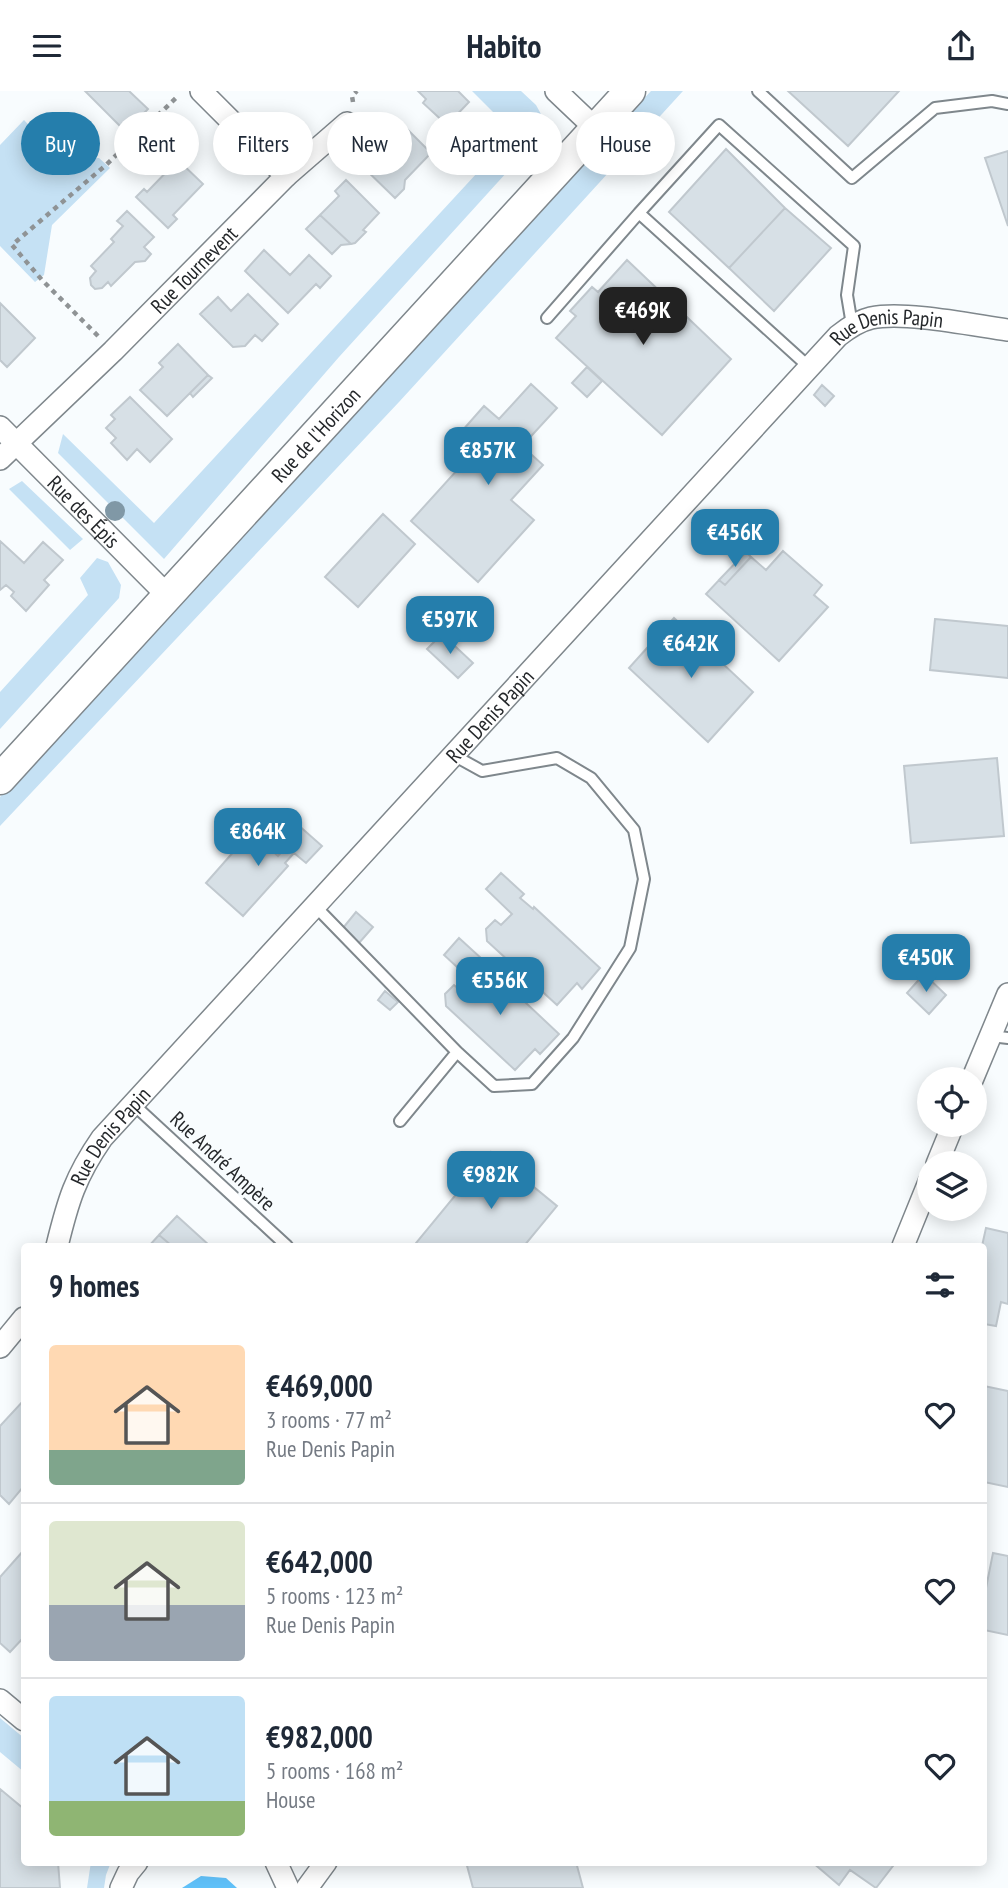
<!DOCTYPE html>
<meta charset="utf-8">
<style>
:root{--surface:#fff;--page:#f6f6f7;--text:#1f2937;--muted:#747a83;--line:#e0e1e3;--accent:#257eac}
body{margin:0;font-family:"PT Sans Narrow",sans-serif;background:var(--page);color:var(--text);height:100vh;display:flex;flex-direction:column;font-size:26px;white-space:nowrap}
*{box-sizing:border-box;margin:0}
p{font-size:23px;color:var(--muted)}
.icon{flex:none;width:38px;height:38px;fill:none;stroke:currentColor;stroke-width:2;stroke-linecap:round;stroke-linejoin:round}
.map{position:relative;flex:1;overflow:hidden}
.sheet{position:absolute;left:21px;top:1152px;width:966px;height:623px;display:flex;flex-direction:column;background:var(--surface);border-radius:7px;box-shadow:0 4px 18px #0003}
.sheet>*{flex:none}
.hud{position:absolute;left:21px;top:21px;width:966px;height:63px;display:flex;gap:14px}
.buttons{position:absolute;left:917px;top:976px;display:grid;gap:14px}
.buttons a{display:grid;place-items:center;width:70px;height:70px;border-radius:50%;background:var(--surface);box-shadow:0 4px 18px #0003;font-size:35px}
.price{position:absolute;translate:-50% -60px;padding:0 16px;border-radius:14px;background:var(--accent);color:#fff;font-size:23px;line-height:46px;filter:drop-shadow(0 2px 4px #0008)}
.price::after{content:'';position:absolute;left:50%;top:42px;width:21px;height:16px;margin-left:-10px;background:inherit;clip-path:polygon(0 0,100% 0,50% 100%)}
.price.selected{background:#222;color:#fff}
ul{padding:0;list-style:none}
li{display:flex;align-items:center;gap:21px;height:175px;padding:0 28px}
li+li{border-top:2px solid var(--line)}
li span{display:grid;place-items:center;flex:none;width:196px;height:140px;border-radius:7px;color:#555}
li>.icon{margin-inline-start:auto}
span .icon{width:84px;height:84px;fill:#fffc;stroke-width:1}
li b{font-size:30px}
h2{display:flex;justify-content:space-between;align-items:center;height:84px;padding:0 28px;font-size:30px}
.tag{padding:0 24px;border-radius:32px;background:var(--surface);box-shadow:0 4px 18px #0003;font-size:24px;line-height:63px}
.tag.selected{background:var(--accent);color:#fff}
header{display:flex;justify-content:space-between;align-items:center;height:91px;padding:0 28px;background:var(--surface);font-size:32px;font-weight:800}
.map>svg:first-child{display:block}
.green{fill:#c5e1f4}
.forest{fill:#60c1f9}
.building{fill:#d7e0e6;stroke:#c0c8ce;stroke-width:2}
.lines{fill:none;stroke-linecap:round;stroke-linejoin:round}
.lane-casing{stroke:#7f878c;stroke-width:14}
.street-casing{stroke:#7f878c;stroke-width:24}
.secondary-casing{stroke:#7f878c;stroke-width:33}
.path{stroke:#8f9395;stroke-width:4.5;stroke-dasharray:5 5;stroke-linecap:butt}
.lane{stroke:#fff;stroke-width:10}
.street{stroke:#fff;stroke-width:21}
.secondary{stroke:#fff;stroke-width:30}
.tree{fill:#8098a6}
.labels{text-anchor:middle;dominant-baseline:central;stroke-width:6;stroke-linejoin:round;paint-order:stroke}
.street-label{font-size:21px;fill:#25282b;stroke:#f8fcfe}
</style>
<header><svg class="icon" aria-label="menu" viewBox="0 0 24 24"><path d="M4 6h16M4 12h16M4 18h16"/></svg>Habito<svg class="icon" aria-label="share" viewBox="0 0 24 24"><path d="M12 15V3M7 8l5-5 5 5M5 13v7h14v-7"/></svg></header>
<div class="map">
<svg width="1008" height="1797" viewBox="0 0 1008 1797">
<rect width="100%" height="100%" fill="#f8fcfe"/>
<path class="green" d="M472,0H521L536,14L548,36L339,266L164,468L58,362L63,343L154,432L514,42Z
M651,0H683L399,311L0,735V706L376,294Z
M24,29L61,68L99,67L110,77L52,134L44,184L35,191L0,155V54Z
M22,390L83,448L70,459L9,398Z
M97,467L108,471L121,494L119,507L0,638V601L88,504L80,487Z
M0,1627L24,1647V1681L0,1661Z
M91,1771H111L106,1784L104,1797H87Z"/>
<path class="forest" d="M201,1785L226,1787L237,1797H182Z"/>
<path class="building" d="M85,0H129L148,18L126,41Z
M418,0H458L469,11L447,34L423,12L426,8Z
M788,0H899L848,55Z
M407,38L431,62L405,89L404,98L395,107L363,76L375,63L379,66Z
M726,58L785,117L729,177L669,121Z
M1008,60V135L985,67Z
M178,69L203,93L173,124L177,128L168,137L136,106L144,98L147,101Z
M346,89L379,122L363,139L366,141L355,152L351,153L320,124L339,105L335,100Z
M785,117L831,157L774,220L729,177Z
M127,120L154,146L144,156L151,163L145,170L135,171L111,195L108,191L102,197L95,198L91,194L90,187L96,180L91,175L114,151L111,148L123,135L117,130Z
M320,124L351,153L341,154L332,163L306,138Z
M264,159L290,184L309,164L331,185L320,197L316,193L288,222L245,180Z
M627,169L731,268L662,344L556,247L576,225L570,220L592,196L598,201Z
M248,203L278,233L262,250L255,244L245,255L233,256L200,223L218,206L231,220Z
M0,212L35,247L7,276L0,269Z
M178,253L208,284L167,325L140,299L163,276L159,272Z
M587,276L602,290L587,306L572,292Z
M208,284L212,287L193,306L190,302Z
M531,293L557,317L522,355L543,374L511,409L534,429L478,491L411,430L479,355L462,340L484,315L499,328Z
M822,294L834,305L825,315L814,304Z
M130,306L172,348L150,371L137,358L127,369L111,352L116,347L106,337L115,328L111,324Z
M383,423L415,453L358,516L325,486Z
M0,450L24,472L43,451L63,469L44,489L49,494L26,520L11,505L14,501L6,494L0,499Z
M783,460L822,494L814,504L828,516L779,570L706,503L719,489L725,494L751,466L766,479Z
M746,461L751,466L725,494L719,489Z
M674,527L753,601L708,651L629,577Z
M935,528L1008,535V587L930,579Z
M442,543L473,572L458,587L427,558Z
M997,667L1004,745L911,752L904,675Z
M297,733L322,755L306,772L294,762L285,772L288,775L243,825L206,792L251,741L278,765L287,755L281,751Z
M501,782L524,803L520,807L533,818L534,816L600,877L582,898L577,892L557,914L487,850L486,838L495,829L501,834L512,823L486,798Z
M356,821L373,836L359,852L343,837Z
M459,847L482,868L469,880L473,884L470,888L444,864Z
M477,871L491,883L493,881L559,943L540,963L535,958L515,979L446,915L445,903L454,894L460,899L473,884L469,880Z
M924,883L946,904L929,923L907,902Z
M385,900L398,911L390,919L378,909Z
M491,1061L557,1115L524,1155H420L416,1152Z
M177,1125L210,1155H172L159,1144Z
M986,1137L1008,1142V1213L1001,1211L996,1235L984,1233L982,1155Z
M159,1144L172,1155H149Z
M984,1295L1008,1300V1396L984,1391Z
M24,1309V1395L9,1413L0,1404V1335Z
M24,1459V1546L10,1561L0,1552V1486Z
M993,1462L1008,1465V1544L984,1539V1507Z
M0,1698L24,1718V1771H58L60,1797H0Z
M466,1771H576L583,1797H473Z
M812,1771H896L876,1797L850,1779L839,1794Z"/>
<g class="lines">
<defs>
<path id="lane" d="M758,0L852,87L935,17L992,10L1008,13
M639,122L719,34L854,155L847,204L852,234
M547,227L639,122L809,276
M316,816L457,961L494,995L532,993L573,947L630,857L644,788L634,739L591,687L557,667L482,680L455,665
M991,945L1008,947
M133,1013L287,1155
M400,1030L457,961"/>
<g id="street">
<path d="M556,0L596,38"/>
<path d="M286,85L347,32"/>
<path id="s1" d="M0,336L168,505"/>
<path id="s2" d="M0,368L113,260L286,85L201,0"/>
<path d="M972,989L1008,903"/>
<path d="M937,1073L953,1034"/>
<path id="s3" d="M57,1155C68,1110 75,1086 102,1047L838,245C848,237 858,230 871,227C905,220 972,234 1008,239"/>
<path d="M903,1155L929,1091"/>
<path d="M0,1256L24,1227"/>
<path d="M0,1609L24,1629"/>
<path d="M276,1771L288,1797"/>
<path d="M121,1797L128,1782L137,1771"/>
<path d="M307,1797L326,1771"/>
</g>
<g id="secondary">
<path id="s4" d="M0,688L630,0"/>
</g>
</defs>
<use href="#lane" class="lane-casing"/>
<use href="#street" class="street-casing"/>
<use href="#secondary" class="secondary-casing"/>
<path class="path" d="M353,11L352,5L357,0
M98,245L42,189L12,154L106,74L178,5"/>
<use href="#lane" class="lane"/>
<use href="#street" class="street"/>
<use href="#secondary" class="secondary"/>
</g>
<circle class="tree" cx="115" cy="420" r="10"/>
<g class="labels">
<g class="street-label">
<text stroke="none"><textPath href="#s2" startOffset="271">Rue Tournevent</textPath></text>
<text stroke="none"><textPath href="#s3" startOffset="1258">Rue Denis Papin</textPath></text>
<text stroke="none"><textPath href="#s4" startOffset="467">Rue de l'Horizon</textPath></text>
<text stroke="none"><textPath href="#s1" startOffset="119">Rue des Épis</textPath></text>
<text stroke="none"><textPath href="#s3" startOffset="691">Rue Denis Papin</textPath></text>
<text stroke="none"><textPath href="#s3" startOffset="124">Rue Denis Papin</textPath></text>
<text transform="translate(223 1070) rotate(43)">Rue André Ampère</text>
</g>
</g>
</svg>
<div class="buttons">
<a><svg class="icon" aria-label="locate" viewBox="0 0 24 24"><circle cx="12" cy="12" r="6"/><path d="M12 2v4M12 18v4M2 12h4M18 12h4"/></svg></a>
<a><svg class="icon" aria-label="layers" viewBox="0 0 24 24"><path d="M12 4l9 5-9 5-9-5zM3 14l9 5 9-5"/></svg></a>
</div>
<b class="price selected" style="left:643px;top:256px">€469K</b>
<b class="price" style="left:488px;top:396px">€857K</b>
<b class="price" style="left:735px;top:478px">€456K</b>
<b class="price" style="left:450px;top:565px">€597K</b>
<b class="price" style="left:691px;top:589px">€642K</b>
<b class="price" style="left:258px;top:777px">€864K</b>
<b class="price" style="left:926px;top:903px">€450K</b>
<b class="price" style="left:500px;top:926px">€556K</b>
<b class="price" style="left:491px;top:1120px">€982K</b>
<div class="hud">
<a class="tag selected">Buy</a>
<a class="tag">Rent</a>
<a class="tag">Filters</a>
<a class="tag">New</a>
<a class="tag">Apartment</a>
<a class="tag">House</a>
</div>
<section class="sheet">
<h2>9 homes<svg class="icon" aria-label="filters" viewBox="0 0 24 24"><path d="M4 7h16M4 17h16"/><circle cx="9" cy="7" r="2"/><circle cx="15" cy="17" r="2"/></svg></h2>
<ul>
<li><span style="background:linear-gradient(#ffd9b3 75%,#7fa58c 0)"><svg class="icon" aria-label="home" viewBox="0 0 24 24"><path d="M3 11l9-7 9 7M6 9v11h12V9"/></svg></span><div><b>€469,000</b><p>3 rooms · 77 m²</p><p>Rue Denis Papin</p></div><svg class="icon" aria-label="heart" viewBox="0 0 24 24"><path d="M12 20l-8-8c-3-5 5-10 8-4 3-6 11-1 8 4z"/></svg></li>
<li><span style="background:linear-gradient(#dfe7d0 60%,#9aa5b1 0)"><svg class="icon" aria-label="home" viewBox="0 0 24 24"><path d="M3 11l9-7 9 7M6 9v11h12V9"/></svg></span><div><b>€642,000</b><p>5 rooms · 123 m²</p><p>Rue Denis Papin</p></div><svg class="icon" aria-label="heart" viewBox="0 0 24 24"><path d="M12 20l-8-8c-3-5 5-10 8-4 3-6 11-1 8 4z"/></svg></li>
<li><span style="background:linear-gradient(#bfe0f5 75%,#8fb573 0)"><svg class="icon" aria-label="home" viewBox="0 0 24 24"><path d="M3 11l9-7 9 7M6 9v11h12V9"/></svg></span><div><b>€982,000</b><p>5 rooms · 168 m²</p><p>House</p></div><svg class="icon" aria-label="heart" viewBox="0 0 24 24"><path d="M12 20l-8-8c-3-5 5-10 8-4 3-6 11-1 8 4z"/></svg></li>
</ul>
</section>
</div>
